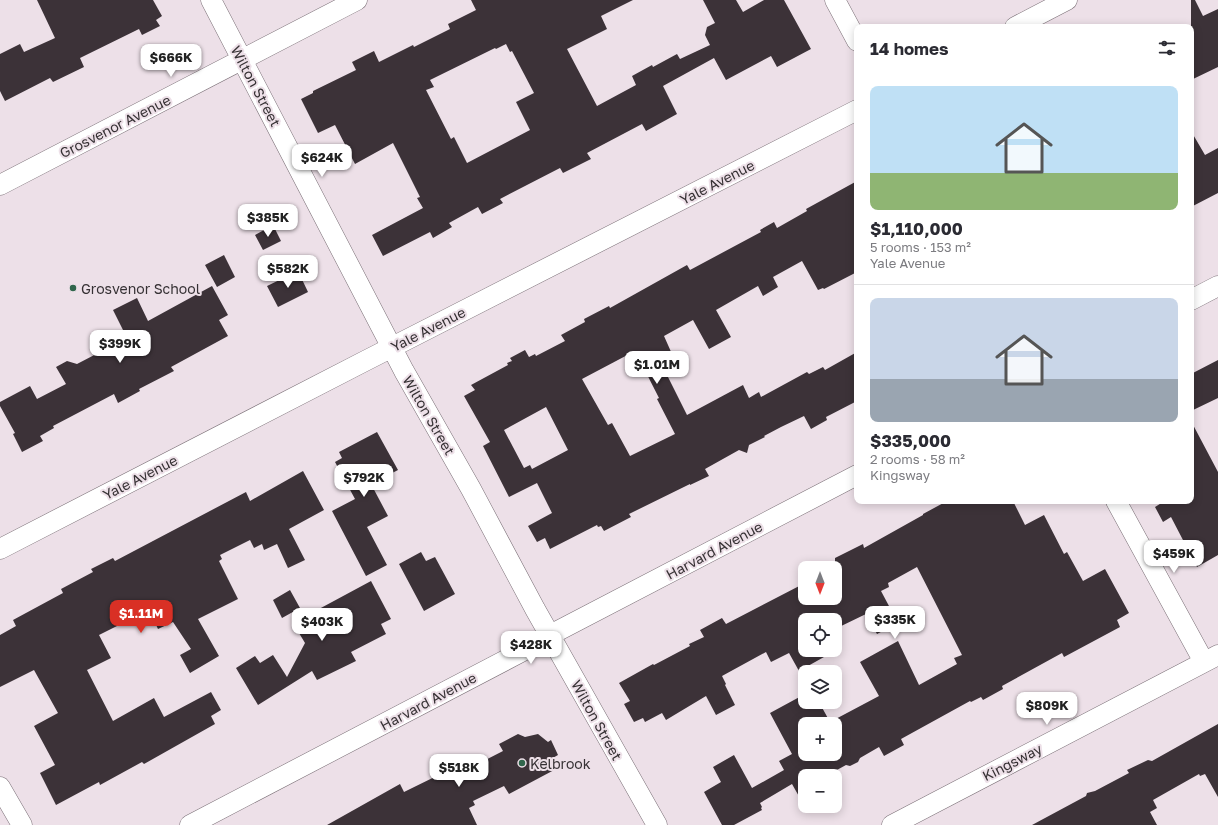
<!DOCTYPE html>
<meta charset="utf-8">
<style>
:root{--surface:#fff;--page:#f2f2f3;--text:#2b2b33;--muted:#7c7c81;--line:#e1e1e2;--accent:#d93025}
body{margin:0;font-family:"Golos Text",sans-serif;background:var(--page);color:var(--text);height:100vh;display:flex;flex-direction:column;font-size:15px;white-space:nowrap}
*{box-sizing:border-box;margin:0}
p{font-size:13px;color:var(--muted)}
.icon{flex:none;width:22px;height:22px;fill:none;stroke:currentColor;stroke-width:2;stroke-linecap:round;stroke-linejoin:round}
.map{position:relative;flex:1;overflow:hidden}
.drawer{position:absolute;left:854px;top:24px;width:340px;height:480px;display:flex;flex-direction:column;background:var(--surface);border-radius:8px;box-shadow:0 2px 10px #0003}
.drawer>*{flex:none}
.needle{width:26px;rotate:180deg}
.controls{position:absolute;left:798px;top:561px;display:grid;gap:8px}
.controls a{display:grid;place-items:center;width:44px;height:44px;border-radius:8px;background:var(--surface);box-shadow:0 2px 10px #0003;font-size:20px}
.price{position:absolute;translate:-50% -34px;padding:0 9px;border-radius:8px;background:#fff;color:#222;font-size:13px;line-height:26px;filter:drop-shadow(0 1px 2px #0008)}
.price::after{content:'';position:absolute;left:50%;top:24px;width:12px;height:9px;margin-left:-6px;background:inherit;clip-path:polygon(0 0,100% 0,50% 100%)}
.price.active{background:var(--accent);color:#fff}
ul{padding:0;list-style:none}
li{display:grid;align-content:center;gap:8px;height:212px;padding:0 16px}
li+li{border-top:1px solid var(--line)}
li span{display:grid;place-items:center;height:124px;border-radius:8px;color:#555}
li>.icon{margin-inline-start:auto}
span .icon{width:72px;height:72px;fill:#fffc;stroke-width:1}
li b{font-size:17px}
h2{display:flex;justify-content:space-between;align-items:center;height:48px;padding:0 16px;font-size:17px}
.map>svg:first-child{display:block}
.building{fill:#3c3238;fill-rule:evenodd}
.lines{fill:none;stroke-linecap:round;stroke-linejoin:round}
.street-casing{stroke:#7a6f76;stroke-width:21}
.street{stroke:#fff;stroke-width:20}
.poi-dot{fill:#30664c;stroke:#ede0e8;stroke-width:1.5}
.labels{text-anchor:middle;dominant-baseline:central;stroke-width:4;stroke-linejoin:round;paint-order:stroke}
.street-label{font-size:14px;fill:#363134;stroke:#ede0e8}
.poi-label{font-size:14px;fill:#363134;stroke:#ede0e8;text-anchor:start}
</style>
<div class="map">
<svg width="1218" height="825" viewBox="0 0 1218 825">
<rect width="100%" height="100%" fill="#ede0e8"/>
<path class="building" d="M37,0H153L162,16L156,20L160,26L142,35L139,29L80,58L84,67L53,82L50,78L5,101L0,91V54L20,44L24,52L55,38Z
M471,0H633L601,16L607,29L567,49L597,106L636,85L632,76L652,65L653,67L677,54L680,59L710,45L705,35L707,27L715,23L703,0H736L743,12L764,0H784L811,49L777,67L771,56L726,80L714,58L663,86L677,114L646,131L642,124L587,153L591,159L563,173L560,168L500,199L503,203L482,214L478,207L449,223L452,227L433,238L430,232L383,256L372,235L423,208L417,198L420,197L393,143L355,164L335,125L318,133L301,99L313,93V91L356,70L352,62L374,51L379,62L413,45L414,47L450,29L448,24L476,10ZM506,44L510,52L512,51L534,93L516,102L530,130L467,163L454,137L451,139L426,90L434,87L430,80L495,48L496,49Z
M1191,0H1195L1203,16L1218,9V67L1191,80Z
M1191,131L1205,155L1218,148V193L1191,207Z
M857,181V272L824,289L823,288L818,290L802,261L773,277L778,287L763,296L758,286L716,310L731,337L709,349L693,320L664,336L676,363L664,369L687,415L743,385L749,398L759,392L761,397L807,372L809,374L823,367L825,370L857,352V401L826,417L827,420L811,429L804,416L781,427L764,436L765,437L749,445L747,453L739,450L705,469L709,476L690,485V484L629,514L631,517L604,531L601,526L598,527L597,525L550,549L545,538L537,542L528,526L552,513L537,483L509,497L483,446L490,442L464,396L475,390L471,385L508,365L507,363L512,361L510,358L525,350L529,357L535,354L536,356L565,341L561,335L585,322L584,319L609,306L610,308L687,265L690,270L761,232L760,230L774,222L777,228L807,211L806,209ZM635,351L659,398L657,399L675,434L630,456L612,423L608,425L582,379ZM546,407L568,450L532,469L530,465L524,468L504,430Z
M273,225L281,241L263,250L255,235Z
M224,255L235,277L217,287L205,265Z
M298,271L308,292L278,307L267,286Z
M212,286L228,315L219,320L228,336L171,367L174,371L139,389L140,391L118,403L114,394L53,426L54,428L40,436L43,441L22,452L13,434L15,433L0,406V402L30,386L37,399L66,384L56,367L67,361L77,364L127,338L113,310L137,298L148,321Z
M1218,360V398L1191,411V374Z
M1191,421L1218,472V555L1197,567L1171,517L1163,522L1155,507L1163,502L1162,501H1191Z
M377,432L398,470L371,484L388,516L367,527L387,565L366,576L332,511L355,499L335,462L342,458L339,452Z
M303,471L324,510L289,529L305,560L288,568L277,544L264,550L262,544L254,548L250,540L220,555L222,559L219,561L238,599L198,619L219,656L190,673L180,655L191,649L173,622L158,629L147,606L115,622L117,626L99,635L111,658L87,670L113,721L154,698L164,717L211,692L221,710L211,716L215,724L144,764L142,762L100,785L99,782L56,805L40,773L55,765L34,726L58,713L34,670L0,687V635L16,626L13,620L63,593L61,589L93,572L91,569L113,558L115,561L246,492L250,501Z
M947,501H1013L1025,525L1044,515L1064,554L1067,552L1083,581L1105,569L1129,613L1117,620L1120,627L1064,657L1062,653L1002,686L1003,689L983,700L981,697L971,702L970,701L901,739L904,745L884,756L879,747L860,758L858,762L850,766L846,765L826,776H805V807L792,784L760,803L762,807L761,808L762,810L734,825H722L704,792L721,782L713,767L734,755L752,788L784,770L779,761L792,754L770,713L805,694V702H819L830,722L879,696L860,662L898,641L919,685L957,664L954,658L962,655L917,567L888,583L889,587L881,591L898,623L877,634L866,614L835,629V620H805V650H820L824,657L799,671L789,653L771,662L766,652L722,676L726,684L725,685L735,705L716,715L706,696L666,720L662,713L645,722L643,718L634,722L624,704L630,701L619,683L653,664L654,665L690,646L689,644L704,637L700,630L722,618L726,624L805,583V598H835V568H833L835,567V558L863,544L864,548L923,515V514ZM805,724H835V754H805Z
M421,552L426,561L435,557L455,594L424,611L399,564Z
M371,581L391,619L381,624L386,634L351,652L356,661L317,680L312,671L258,705L236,668L255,656L260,663L273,655L287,677L305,643L293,623Z
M290,590L300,608L282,618L273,600Z
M1218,724V797L1205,774L1200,776L1199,774L1153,800L1157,808L1150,812L1157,825H1032L1086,796L1087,793L1095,791L1129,773L1127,770L1148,760L1152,761Z
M518,734L525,737L538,734L548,742L551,740L558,755L551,759L556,769L509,794L504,786L473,801L475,805L469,808L477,825H327L400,784L404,792L463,763L466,770L503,751L499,744Z"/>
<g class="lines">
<defs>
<path id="street" d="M211,0L404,371L471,489L535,609L657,825
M835,0L857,41
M1015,27L1067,0
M0,185L357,0
M1191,300L1218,286
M1116,501L1204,662
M0,549L365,361L857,110
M0,787L22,825
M190,825L523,651L550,635L857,475
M892,825L1218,655"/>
</defs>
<use href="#street" class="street-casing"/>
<use href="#street" class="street"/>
</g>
<g class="poi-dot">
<circle cx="73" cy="288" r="4"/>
<circle cx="522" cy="763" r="4"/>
</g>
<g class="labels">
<g class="street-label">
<text transform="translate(256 86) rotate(62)">Wilton Street</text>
<text transform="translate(115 126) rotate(-27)">Grosvenor Avenue</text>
<text transform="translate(717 182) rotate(-27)">Yale Avenue</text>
<text transform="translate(428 329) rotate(-27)">Yale Avenue</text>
<text transform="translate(429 415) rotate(60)">Wilton Street</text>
<text transform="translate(140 477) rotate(-27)">Yale Avenue</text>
<text transform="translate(714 550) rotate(-28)">Harvard Avenue</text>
<text transform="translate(428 701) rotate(-28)">Harvard Avenue</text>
<text transform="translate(597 720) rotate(61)">Wilton Street</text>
<text transform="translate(1012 762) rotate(-27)">Kingsway</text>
</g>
<g class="poi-label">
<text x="81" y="288">Grosvenor School</text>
<text x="530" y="763">Kelbrook</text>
</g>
</g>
</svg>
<div class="controls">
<a><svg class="needle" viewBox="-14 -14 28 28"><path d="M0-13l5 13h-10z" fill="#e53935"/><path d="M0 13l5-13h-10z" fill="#7c7c81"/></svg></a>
<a><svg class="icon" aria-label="locate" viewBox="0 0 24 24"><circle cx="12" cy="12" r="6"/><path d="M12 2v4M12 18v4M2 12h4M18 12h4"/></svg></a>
<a><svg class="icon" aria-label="layers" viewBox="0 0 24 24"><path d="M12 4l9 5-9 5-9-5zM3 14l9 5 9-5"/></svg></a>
<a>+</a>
<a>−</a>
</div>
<b class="price" style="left:171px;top:78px">$666K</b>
<b class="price" style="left:322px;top:178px">$624K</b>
<b class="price" style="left:268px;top:238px">$385K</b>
<b class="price" style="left:288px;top:289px">$582K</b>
<b class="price" style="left:120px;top:364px">$399K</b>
<b class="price" style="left:657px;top:385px">$1.01M</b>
<b class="price" style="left:364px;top:498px">$792K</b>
<b class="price" style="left:1174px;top:574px">$459K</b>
<b class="price active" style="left:141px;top:634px">$1.11M</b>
<b class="price" style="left:895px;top:640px">$335K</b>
<b class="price" style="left:322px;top:642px">$403K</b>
<b class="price" style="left:531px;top:665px">$428K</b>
<b class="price" style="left:1047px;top:726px">$809K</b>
<b class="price" style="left:459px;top:788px">$518K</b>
<section class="drawer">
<h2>14 homes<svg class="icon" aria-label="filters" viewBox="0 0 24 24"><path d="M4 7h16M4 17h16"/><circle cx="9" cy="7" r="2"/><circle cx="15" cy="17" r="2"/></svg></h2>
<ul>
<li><span style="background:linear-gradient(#bfe0f5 70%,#8fb573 0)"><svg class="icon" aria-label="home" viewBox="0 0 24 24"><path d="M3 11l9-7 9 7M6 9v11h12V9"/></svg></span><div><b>$1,110,000</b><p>5 rooms · 153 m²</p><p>Yale Avenue</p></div></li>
<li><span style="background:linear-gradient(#c9d6e8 65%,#9aa5b1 0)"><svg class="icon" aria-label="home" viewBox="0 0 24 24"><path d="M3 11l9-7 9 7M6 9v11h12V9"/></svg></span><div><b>$335,000</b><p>2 rooms · 58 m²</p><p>Kingsway</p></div></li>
</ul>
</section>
</div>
